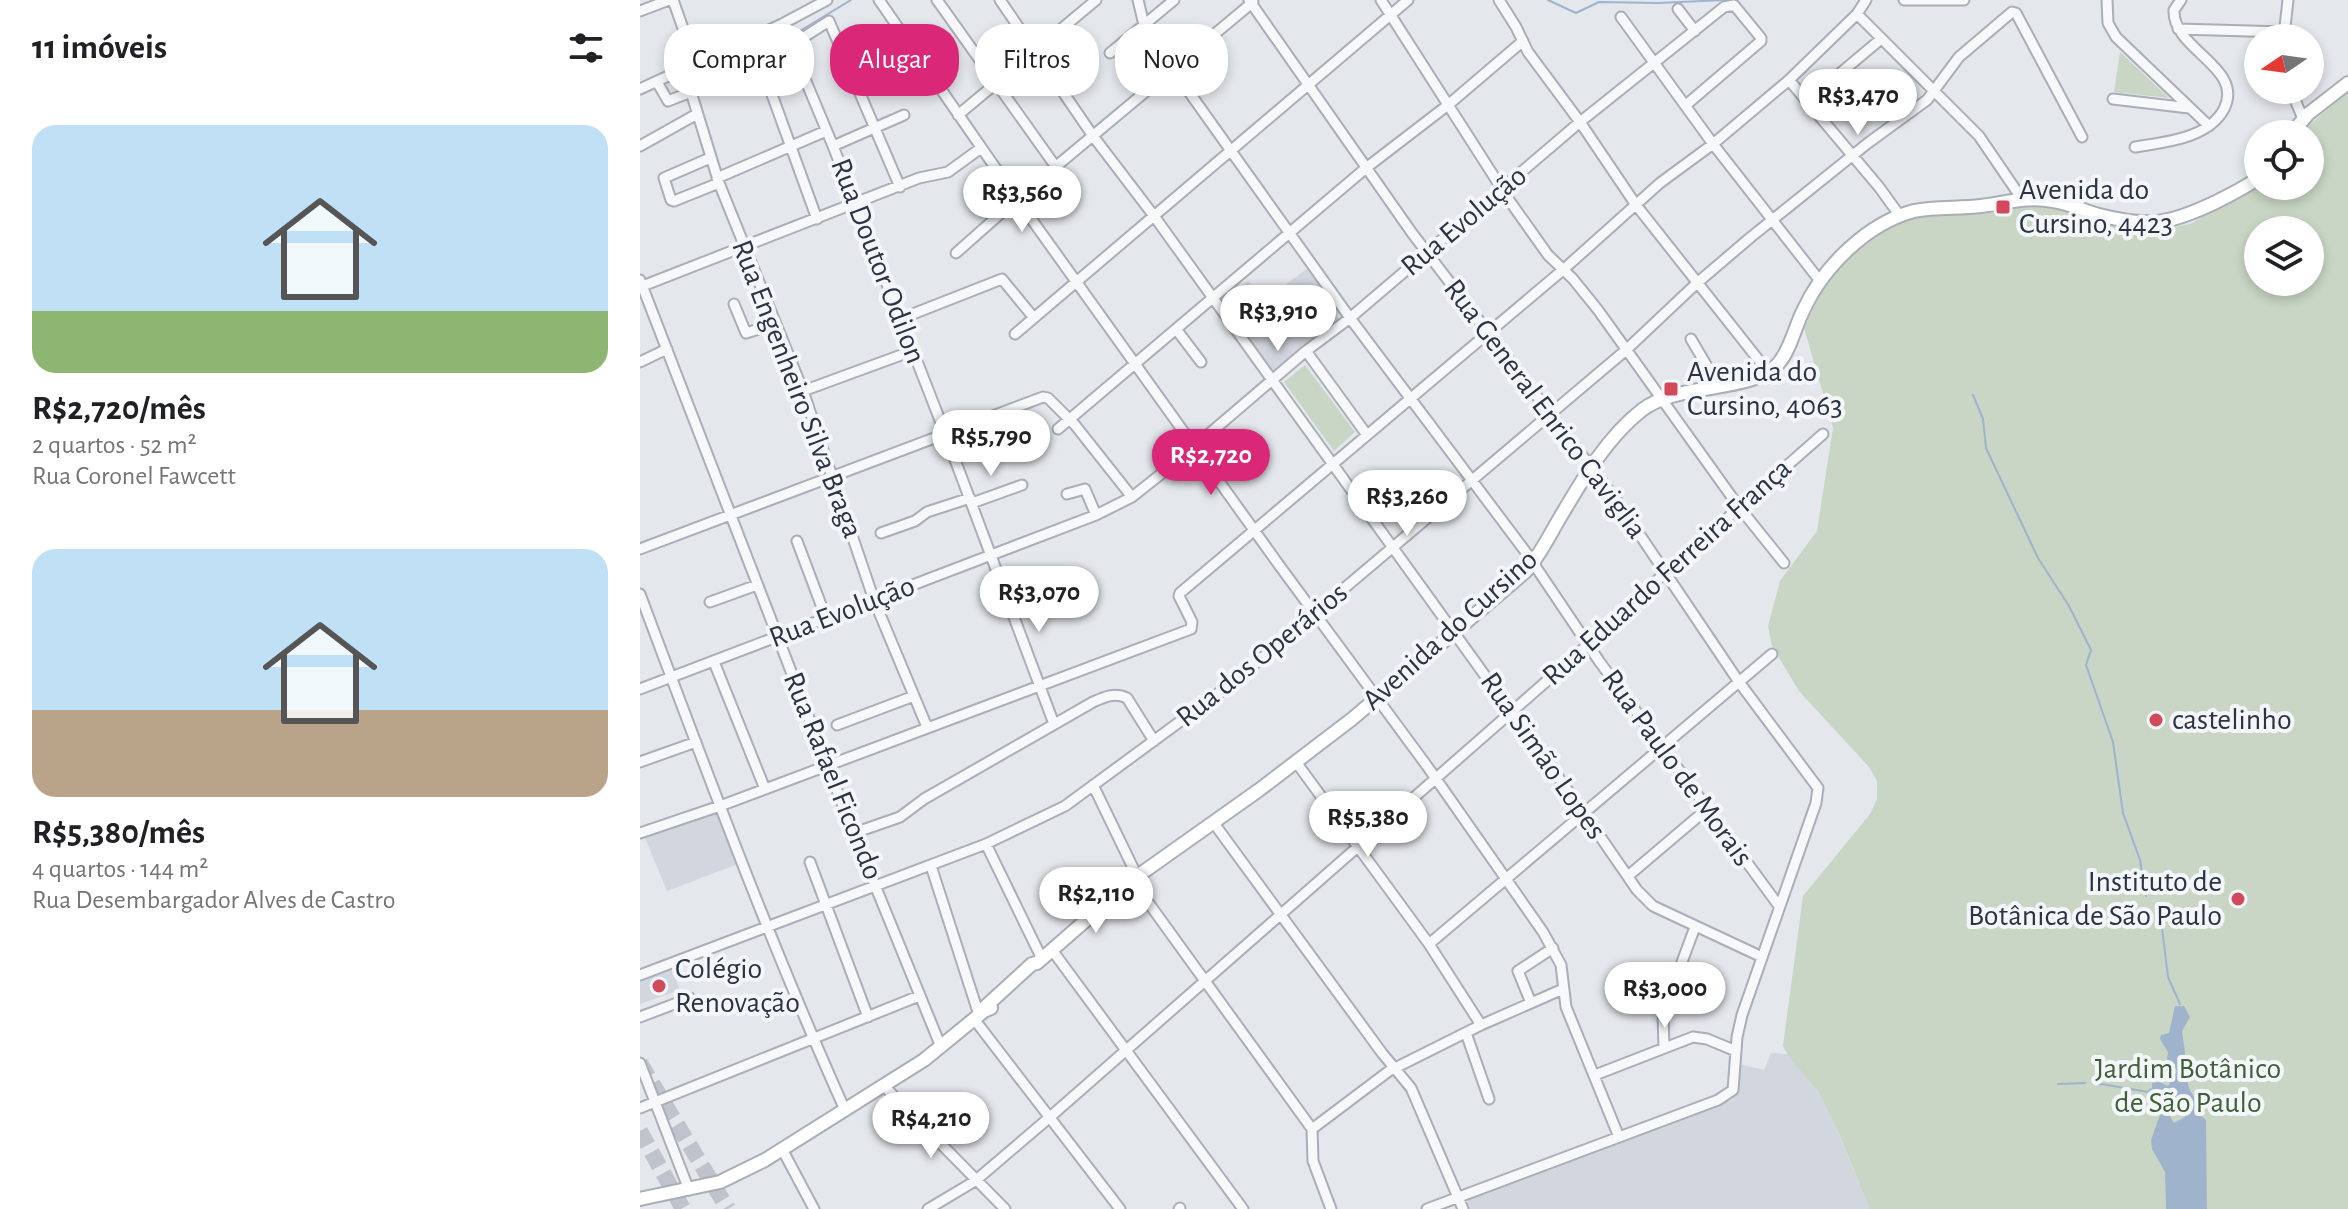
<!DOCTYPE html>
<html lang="pt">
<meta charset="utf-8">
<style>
:root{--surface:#fff;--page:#f2f2f2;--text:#202124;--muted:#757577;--accent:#db2777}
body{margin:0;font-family:"Alegreya Sans",sans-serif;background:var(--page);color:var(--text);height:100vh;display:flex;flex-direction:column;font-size:30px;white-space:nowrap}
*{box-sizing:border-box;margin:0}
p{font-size:26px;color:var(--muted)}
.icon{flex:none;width:44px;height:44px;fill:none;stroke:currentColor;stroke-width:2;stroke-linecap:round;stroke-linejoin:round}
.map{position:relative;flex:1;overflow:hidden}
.sheet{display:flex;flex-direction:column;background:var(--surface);width:640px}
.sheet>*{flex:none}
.guide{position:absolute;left:24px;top:24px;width:760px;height:72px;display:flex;gap:16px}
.needle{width:52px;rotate:257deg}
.tools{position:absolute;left:1604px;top:24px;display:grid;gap:16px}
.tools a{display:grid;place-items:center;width:80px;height:80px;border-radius:50%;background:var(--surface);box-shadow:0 4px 12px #0003;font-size:40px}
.price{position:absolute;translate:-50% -68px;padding:0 18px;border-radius:28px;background:#fff;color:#222;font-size:26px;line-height:52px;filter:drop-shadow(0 2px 4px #0008)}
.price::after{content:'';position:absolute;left:50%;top:48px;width:24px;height:18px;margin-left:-12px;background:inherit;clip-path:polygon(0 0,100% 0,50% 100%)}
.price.on{background:var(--accent);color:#fff}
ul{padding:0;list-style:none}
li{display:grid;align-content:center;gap:16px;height:424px;padding:0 32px}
li span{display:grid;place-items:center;height:248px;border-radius:24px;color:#555}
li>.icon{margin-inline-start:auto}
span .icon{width:144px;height:144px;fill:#fffc;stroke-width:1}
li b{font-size:34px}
h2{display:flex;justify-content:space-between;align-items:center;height:96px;padding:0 32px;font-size:34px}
.chip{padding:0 28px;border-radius:32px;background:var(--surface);box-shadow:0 4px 12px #0003;font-size:28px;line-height:72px}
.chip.on{background:var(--accent);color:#fff}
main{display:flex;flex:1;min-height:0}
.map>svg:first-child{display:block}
.built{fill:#d2d6de}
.green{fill:#c9d6c5;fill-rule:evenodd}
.water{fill:#9fb4cc}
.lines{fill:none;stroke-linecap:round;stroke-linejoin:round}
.stream{stroke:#9fb4cc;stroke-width:2}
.trunk-tunnel{stroke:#bfc3cb;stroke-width:16;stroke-dasharray:16 8;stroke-linecap:butt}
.minor-casing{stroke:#a9aeb7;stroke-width:13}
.secondary-casing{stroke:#a9aeb7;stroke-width:16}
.minor{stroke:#f7f8fa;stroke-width:9}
.secondary{stroke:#fff;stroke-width:12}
.poi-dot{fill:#d1495b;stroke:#f4f6f9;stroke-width:3}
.labels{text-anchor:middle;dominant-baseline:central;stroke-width:8;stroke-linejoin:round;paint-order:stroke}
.poi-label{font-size:30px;fill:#2b3445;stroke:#f4f6f9;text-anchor:start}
.street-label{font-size:30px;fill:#2b3445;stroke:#f4f6f9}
.park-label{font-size:30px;fill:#3f6138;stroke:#f4f6f9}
</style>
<main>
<section class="sheet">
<h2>11 imóveis<svg class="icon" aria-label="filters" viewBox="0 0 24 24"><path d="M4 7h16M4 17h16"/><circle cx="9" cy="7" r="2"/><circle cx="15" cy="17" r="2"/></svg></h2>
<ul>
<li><span style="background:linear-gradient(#bfe0f5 75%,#8fb573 0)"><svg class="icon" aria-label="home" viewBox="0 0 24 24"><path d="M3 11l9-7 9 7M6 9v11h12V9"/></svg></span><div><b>R$2,720/mês</b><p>2 quartos · 52 m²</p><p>Rua Coronel Fawcett</p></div></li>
<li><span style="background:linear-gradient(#bfe0f5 65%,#b9a48a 0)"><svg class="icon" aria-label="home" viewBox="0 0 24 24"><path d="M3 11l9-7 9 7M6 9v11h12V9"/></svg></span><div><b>R$5,380/mês</b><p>4 quartos · 144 m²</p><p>Rua Desembargador Alves de Castro</p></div></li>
</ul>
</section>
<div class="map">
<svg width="1708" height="1209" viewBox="0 0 1708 1209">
<rect width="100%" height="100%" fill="#e4e7ec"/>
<path class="built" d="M668,268L699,320L632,374L581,302L608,281L624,301Z
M76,812L98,864L27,891L5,838Z
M32,970L40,990L0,1004V981Z
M1131,1053L1147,1054L1173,1084L1188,1109L1230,1209H829L827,1200L830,1197L1092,1100L1099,1092L1100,1064L1124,1070Z"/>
<path class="green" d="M1480,52L1529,98L1474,92Z
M1708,92V1209H1230C1213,1170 1199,1129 1178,1092C1168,1076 1151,1064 1143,1046L1163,896L1230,814L1237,799V781L1229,767L1159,691L1132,646L1128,626L1140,581L1177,531L1193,428L1164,328L1185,285L1200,265L1226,244L1259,222L1281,214L1323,215L1380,206L1411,205L1492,228L1533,227L1550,224L1618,185L1670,186V134H1658ZM1618,230H1670V282H1618Z
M665,365L715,432L694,451L644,382Z"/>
<path class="water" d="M1535,1006H1544L1550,1017L1542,1031L1545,1053L1543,1063C1547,1072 1546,1081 1550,1090C1555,1100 1560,1103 1560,1115L1566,1120L1567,1209H1526L1525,1172L1512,1149L1511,1140L1521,1112L1528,1113L1534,1123L1545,1117L1546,1098L1532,1104L1527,1101L1528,1092L1525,1090L1519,1094L1518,1099L1512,1100V1083L1519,1082L1528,1086L1537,1071L1527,1060L1528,1052L1520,1039L1521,1035L1529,1033Z"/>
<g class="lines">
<path class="stream" d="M908,0L936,13L959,2L1018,3L1085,0
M150,37L211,0
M65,94L145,40
M1333,395L1343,419L1346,448L1398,558L1429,606L1451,650L1446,665L1473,742L1483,813L1500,860L1506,896
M1518,924L1522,928L1528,977L1540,1004
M1455,1083L1508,1092L1511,1089
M1418,1084L1445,1083"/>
<path class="trunk-tunnel" d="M0,1063L88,1209
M0,1131L43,1209"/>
<defs>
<path id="minor" d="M33,0L56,65L51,92
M239,0L377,199L639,565L787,766L903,932L921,965L926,1007L979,1137
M297,0L416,167
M360,0L453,136L514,216L944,813L997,890L1013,906L1122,957
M498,0L504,25L532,68L710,318L885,551L959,661L1139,906
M609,0L772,233L977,501L1099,682L1178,788L1176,803L1102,1015L1097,1037L1093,1090L1078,1100L787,1209
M741,0L869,200L908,255L933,279L958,310L1099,507L1144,563
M859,0L876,27L888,52L940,122L996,205L1121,363
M1264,0H1324
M1467,0L1468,23L1476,37L1569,126
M1038,9L1055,31
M0,11L29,0
M1217,14L1339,136L1382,199
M981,17L1073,144L1180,281
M142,24L193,146L305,433L414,724
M1538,29L1645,32
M1644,36L1648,0
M470,53L534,0
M1149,80L1239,187L1260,216
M17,82L28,101L51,92
M0,89L142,24L187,0
M1651,90L1663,119
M51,92L79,183L163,391L234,600L287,727
M1473,99L1549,108
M1167,101L1241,39
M318,115L456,0
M0,146L57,114
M193,146L264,115
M1495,147C1524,142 1568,139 1584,109C1605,67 1532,50 1534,10L1541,0
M70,158L24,178L31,200L34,201L79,183
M77,178L186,131
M177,219L122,67L128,60L189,21L260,187
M316,253L377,199L613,2
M0,280L208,819L301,1047
M0,287L279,178L308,172L341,148
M94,304L106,333L135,324
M260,319L362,279L394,318
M536,329L561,362
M375,334L768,0
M1051,339L1078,385
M666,351L727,435
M0,362L27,349
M163,391L272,351
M418,429L726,168L808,105L883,41
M427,494L445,489L456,515
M332,503L382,485
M241,533L275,521L287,512L330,498
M157,541L186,618
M0,549L403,397L408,398L435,425L492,497
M0,594C65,767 129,941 205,1110
M70,602L117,585
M74,662L125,789
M0,689L456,515L492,497L535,463L666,351L710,318L940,122L1084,7L1094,5L1121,38V41L1046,105
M197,725L274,696
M0,762L56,742
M656,762L789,944L841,1025
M453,785L497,876
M573,822L742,1053L771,1088L823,1209
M0,833L80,806L551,629L552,622L539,596L540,593L924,269L1020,183L1073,144L1149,80L1217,14L1226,0
M214,833L260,817L284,799L453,702C464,697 475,692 487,698L514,741
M346,844L402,959
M170,862L228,1017
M291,866L339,1015
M988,876L1067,809
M492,880L672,1129
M789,944L1132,654
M412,950L603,1209
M0,975L346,844L425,806L591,684L986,350L1057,283L1111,237L1228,143L1287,100L1319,57L1372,12L1376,13L1442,137
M891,1003L878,971L913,948
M0,1017L50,998
M334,1019L480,1209
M826,1033L849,1099
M1024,1048L1023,1013L1055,927
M0,1063L49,1190
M955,1075L1053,1037L1067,1039L1096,1051
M244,1086L365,1209
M0,1108L279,996
M672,1129L749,1071L841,1025L923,989
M672,1129L673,1161L691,1209
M292,1138L335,1108
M142,1149L174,1209
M288,1209L335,1181L410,1117L942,650L1026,572L1183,434
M539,1209L540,1208"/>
<path id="secondary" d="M1651,134L1668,114L1708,83
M344,1011L345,1007L392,964L397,963L492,880L619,790L712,719L885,572C899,557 908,538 918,521C941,482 966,438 1002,410C1038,382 1112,393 1138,364C1151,349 1155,326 1164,309C1184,266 1228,223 1274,211C1296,206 1319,209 1341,206C1365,203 1388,196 1413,201C1429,203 1444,211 1459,215C1510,228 1530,224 1576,202C1591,194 1605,188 1618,178
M0,1199L80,1182L125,1160L284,1060L344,1011L351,1008"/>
</defs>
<use href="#minor" class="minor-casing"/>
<use href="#secondary" class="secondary-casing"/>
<use href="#minor" class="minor"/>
<use href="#secondary" class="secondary"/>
</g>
<g class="poi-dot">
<rect x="1355" y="199" width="16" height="16" rx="4"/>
<rect x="1023" y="381" width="16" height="16" rx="4"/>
<circle cx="1516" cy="720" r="8"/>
<circle cx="1598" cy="899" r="8"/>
<circle cx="19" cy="986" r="8"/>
</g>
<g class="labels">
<g class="poi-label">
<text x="1379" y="190">Avenida do<tspan x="1379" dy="34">Cursino, 4423</tspan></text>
<text x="1047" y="372">Avenida do<tspan x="1047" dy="34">Cursino, 4063</tspan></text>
<text x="1532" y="720">castelinho</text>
<text x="1582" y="882" text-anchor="end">Instituto de<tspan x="1582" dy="34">Botânica de São Paulo</tspan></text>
<text x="35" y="969">Colégio<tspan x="35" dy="34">Renovação</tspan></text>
</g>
<g class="street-label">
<text transform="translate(824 221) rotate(-40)">Rua Evolução</text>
<text transform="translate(238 261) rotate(69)">Rua Doutor Odilon</text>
<text transform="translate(157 389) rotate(69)">Rua Engenheiro Silva Braga</text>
<text transform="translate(905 409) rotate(53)">Rua General Enrico Caviglia</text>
<text transform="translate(1027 572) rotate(-42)">Rua Eduardo Ferreira França</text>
<text transform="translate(202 612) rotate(-21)">Rua Evolução</text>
<text transform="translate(810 630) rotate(-42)">Avenida do Cursino</text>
<text transform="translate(622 655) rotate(-39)">Rua dos Operários</text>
<text transform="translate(903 756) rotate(55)">Rua Simão Lopes</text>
<text transform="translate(1037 768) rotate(54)">Rua Paulo de Morais</text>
<text transform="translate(193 776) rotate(68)">Rua Rafael Ficondo</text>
</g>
<g class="park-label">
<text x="1548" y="1069">Jardim Botânico<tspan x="1548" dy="34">de São Paulo</tspan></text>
</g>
</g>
</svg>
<div class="tools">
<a><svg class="needle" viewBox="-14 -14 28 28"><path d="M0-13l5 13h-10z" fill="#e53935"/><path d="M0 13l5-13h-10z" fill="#757577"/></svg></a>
<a><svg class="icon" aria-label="locate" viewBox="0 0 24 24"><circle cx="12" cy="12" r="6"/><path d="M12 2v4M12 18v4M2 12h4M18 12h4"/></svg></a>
<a><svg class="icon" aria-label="layers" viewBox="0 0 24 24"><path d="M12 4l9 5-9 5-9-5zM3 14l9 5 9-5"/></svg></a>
</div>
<b class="price" style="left:1218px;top:137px">R$3,470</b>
<b class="price" style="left:382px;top:234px">R$3,560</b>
<b class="price" style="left:638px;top:353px">R$3,910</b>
<b class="price" style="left:351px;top:478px">R$5,790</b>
<b class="price on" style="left:571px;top:497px">R$2,720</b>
<b class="price" style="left:767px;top:538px">R$3,260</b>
<b class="price" style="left:399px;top:634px">R$3,070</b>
<b class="price" style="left:728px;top:859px">R$5,380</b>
<b class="price" style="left:456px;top:935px">R$2,110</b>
<b class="price" style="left:1025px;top:1030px">R$3,000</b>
<b class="price" style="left:291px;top:1160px">R$4,210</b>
<div class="guide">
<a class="chip">Comprar</a>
<a class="chip on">Alugar</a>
<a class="chip">Filtros</a>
<a class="chip">Novo</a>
</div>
</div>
</main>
